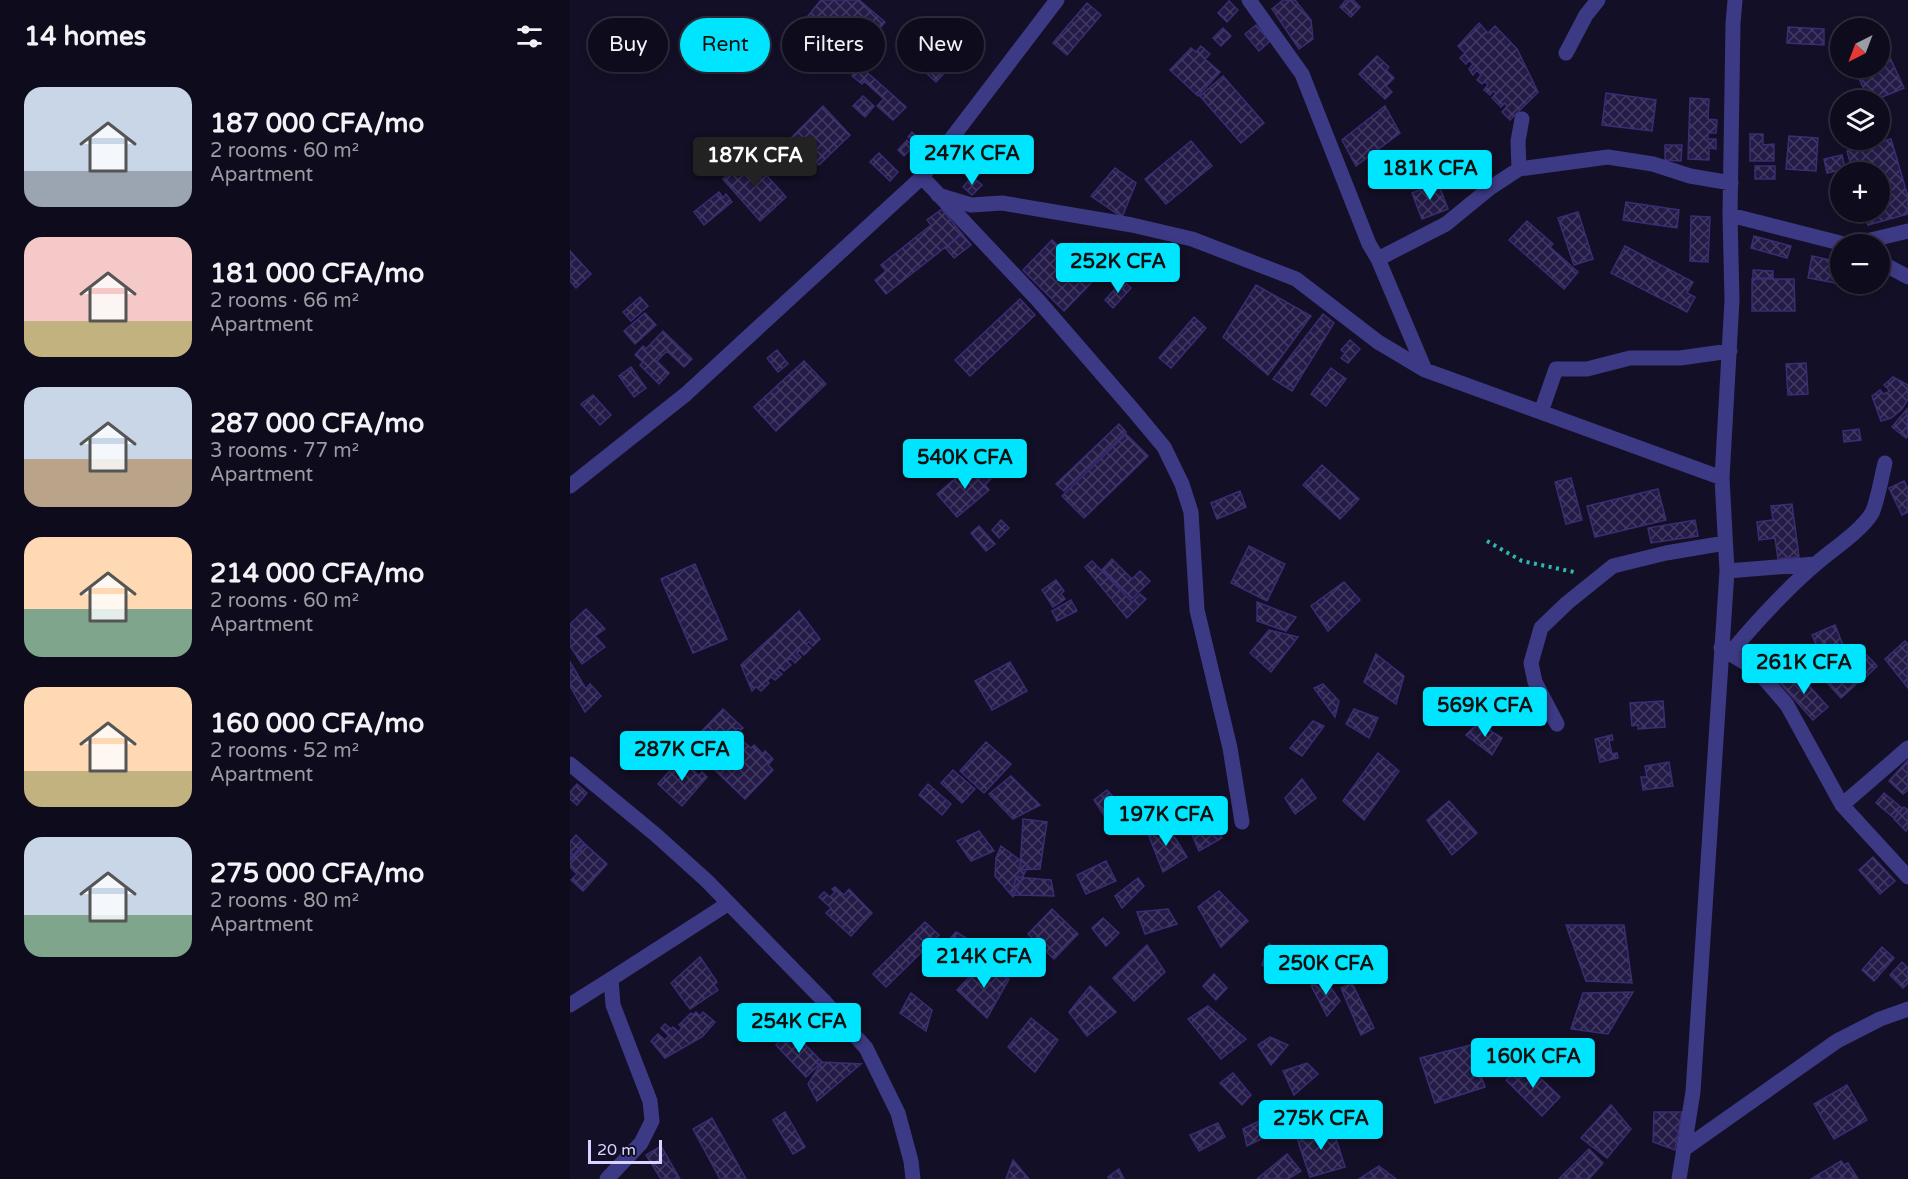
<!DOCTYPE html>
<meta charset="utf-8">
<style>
:root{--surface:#0e0b1c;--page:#171425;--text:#f1f3f6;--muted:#9b9ba3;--line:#2e2b3b;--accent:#00e5ff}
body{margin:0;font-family:"Varela Round",sans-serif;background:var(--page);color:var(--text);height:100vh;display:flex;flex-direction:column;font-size:22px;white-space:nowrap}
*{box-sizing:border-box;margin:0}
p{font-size:20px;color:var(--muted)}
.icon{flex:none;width:33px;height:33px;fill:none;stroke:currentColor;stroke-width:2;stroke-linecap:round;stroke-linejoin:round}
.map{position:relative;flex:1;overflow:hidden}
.details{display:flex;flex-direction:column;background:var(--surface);width:570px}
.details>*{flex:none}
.hud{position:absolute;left:18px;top:18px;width:570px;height:54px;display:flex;gap:12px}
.needle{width:39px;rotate:222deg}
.fabs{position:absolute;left:1260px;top:18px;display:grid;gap:12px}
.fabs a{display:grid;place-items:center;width:60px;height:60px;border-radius:50%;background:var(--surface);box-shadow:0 3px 9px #0003,0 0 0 2px var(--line);font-size:30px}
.scale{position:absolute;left:18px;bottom:15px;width:74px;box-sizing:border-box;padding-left:6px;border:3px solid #d9d4ff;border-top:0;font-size:16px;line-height:21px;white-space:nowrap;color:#d9d4ff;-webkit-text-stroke:4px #130f26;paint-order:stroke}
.price{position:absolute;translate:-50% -51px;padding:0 14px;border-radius:6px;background:var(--accent);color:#111;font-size:20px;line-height:39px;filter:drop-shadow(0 2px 3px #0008)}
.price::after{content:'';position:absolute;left:50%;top:36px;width:18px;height:14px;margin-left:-9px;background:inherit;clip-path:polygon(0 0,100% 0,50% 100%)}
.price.selected{background:#222;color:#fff}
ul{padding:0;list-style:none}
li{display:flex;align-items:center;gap:18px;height:150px;padding:0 24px}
li span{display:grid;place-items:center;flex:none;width:168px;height:120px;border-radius:18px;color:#555}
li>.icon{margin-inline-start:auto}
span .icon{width:72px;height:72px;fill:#fffc;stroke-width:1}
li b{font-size:26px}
h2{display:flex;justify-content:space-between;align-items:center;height:72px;padding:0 24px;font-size:26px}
.chip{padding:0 21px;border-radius:27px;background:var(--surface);box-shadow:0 3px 9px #0003,0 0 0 2px var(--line);font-size:21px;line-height:54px}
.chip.selected{background:var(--accent);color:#111}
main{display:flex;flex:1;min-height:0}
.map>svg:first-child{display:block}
.building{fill:url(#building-cross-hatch);stroke:#3b2d73;stroke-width:1.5}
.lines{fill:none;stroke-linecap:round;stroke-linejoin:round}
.path{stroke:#2fb8b0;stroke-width:4;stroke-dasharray:3 4.5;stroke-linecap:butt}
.minor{stroke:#3d3a85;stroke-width:15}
</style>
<main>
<section class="details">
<h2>14 homes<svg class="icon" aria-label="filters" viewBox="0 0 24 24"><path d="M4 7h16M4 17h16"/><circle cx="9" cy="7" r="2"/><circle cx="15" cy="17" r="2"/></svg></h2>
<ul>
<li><span style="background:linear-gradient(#c9d6e8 70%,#9aa5b1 0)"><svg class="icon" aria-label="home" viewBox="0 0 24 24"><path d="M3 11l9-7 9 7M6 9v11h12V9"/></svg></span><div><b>187 000 CFA/mo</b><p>2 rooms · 60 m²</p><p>Apartment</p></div></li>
<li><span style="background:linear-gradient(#f6c9c9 70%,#c2b280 0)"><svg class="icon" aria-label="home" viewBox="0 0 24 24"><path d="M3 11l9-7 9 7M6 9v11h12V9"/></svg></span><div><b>181 000 CFA/mo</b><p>2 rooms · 66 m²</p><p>Apartment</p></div></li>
<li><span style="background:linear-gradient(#c9d6e8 60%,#b9a48a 0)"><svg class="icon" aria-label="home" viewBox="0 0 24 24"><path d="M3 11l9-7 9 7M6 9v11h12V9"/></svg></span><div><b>287 000 CFA/mo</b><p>3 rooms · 77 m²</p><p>Apartment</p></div></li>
<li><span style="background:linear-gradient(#ffd9b3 60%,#7fa58c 0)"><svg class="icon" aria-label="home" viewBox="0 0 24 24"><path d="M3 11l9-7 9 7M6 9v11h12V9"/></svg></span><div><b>214 000 CFA/mo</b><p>2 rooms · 60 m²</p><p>Apartment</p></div></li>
<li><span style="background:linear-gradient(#ffd9b3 70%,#c2b280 0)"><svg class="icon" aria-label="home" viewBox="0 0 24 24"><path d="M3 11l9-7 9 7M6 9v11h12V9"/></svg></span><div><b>160 000 CFA/mo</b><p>2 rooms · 52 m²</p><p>Apartment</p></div></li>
<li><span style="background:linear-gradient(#c9d6e8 65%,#7fa58c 0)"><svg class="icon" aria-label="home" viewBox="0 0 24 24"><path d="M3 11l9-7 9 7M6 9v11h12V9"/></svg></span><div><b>275 000 CFA/mo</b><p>2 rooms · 80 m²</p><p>Apartment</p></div></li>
</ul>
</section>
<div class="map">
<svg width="1338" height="1179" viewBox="0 0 1338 1179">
<defs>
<pattern id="building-cross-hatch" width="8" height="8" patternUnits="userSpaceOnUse" patternTransform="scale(1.5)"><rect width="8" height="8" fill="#241b47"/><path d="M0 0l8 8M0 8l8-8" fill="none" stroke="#433b63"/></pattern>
</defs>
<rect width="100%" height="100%" fill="#130f26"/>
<path class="building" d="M251,0H289L315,22L278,67L229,27Z
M713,0H725L741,20L743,39L729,49L702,9Z
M776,0H783L790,7L781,17L770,7Z
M659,1L668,10L657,22L648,13Z
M517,3L531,15L497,55L483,43Z
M909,23L918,33L925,26L947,49L968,92L940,120L932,112L937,106L935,103L931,107L922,98L926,93L923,91L920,95L914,90L918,85L915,81L912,84L907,80L911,75L907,70L903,75L899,69L903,64L899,60L896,64L890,58L895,53L888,46Z
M686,25L700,41L689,51L675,34Z
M1218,27L1254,29V45L1217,43Z
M653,28L661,36L651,46L643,38Z
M631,46L640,54L635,59L650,72L628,96L600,70L621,48L626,52Z
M1317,51L1334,88L1305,100H1299L1284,68H1310V54Z
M807,56L819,67L816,70L824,78L816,86L822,92L815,99L789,74Z
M363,60L376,71L366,82L354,71Z
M290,66L336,107L323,120L307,106L314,99L294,81L292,84L282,76Z
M653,76L694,123L671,143L630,96Z
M1036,93L1086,100L1082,131L1032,125Z
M293,96L304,106L295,117L283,106Z
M1120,98L1139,99L1138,119L1147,120L1146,133H1138V139H1146V149L1139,148V160L1118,159Z
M253,106L280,135L249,165L222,137Z
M815,106L830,133L786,166L772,140Z
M342,132L354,143L349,147L338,137Z
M1180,134H1193V145L1204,144V161H1180Z
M1219,136L1248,138L1246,171L1216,169Z
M1321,139L1338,197V214L1298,225L1294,212H1310V172H1283L1277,151Z
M337,140L343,146L334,156L328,150Z
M621,141L642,166L596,204L575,179Z
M1095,145H1112L1111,161L1095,160Z
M309,153L328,172L320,181L300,162Z
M1272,155L1275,169L1257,173L1254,159Z
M179,156L216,197L190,221L153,179Z
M1185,166H1205V179H1185Z
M545,168L566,183L552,217L521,196Z
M402,176L412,185L402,195L393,187Z
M868,183L878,209L852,219L842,193Z
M149,192L153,198L156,194L162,202L134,225L124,212Z
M1056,202L1109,210L1107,228L1053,220Z
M372,209L392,234L316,294L305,280L316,271L311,265L361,225L357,220Z
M1008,212L1023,259L1004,265L988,218Z
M1121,216L1140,217L1138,262L1120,261Z
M957,221L983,244L980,247L1008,272L994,289L939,240Z
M392,234L401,245L384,258L375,247Z
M1184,236L1221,246L1217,258L1181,248Z
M482,240L523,281L494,311L453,270Z
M1055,246L1123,282L1117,293L1125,297L1117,312L1041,273Z
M0,251L21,274L6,288L0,281Z
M1242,256L1270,262V284H1282V286L1238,278Z
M1183,270L1203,271V278H1183Z
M1182,279H1224L1225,311H1182Z
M553,280L561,288L543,308L535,300Z
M686,285L741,316L698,375L653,337Z
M70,297L78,306L61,321L53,312Z
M450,299L465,315L400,376L385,360Z
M75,313L86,325L65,344L54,331Z
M753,314L764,323L722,391L703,379Z
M624,317L636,328L601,368L589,358Z
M93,331L122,359L114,367L97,351L87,361L99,373L89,384L70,365L73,362L65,355L73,346L76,349Z
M780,340L790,349L778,363L771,358L775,353L771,350Z
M207,350L218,364L208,372L197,358Z
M234,361L256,384L206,431L184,407Z
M1236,363L1238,394L1218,395L1216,364Z
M61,367L76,388L64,397L49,376Z
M761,368L776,379L756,406L741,394Z
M1323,377L1338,385V399L1332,409L1321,418L1311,421L1302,396L1310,390L1314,394L1320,391L1314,385Z
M23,395L41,415L30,425L11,404Z
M1337,409L1338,436L1336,438L1322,427Z
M549,424L556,432L494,491L486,484Z
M1289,429L1291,440L1274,442L1273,431Z
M556,434L578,456L514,518L492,496Z
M402,464L407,471L412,467L422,478L415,485L419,490L387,517L367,494Z
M752,465L789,499L770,519L733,485Z
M1001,478L1012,520L996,524L985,482Z
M1334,481L1338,489V512L1332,515L1319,488Z
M1088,489L1096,520L1025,537L1017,506Z
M670,491L676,507L647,519L641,503Z
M1222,504L1229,557L1208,559L1205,538L1189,540L1187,522L1203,520L1201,506Z
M431,520L439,528L429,538L422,530Z
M1125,520L1128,536L1081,543L1078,528Z
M409,526L425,544L416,551L401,533Z
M679,546L715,564L697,601L661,583Z
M542,559L562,579L570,571L580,581L562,599L532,570Z
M522,561L562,602L570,594L576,599L557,618L515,567Z
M125,564L157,639L123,653L91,579Z
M486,580L494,591L491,594L495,599L483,607L472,590Z
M774,582L790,600L758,631L741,606Z
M501,600L507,611L487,621L482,611Z
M687,602L726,617L716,631L687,621Z
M16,609L35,629L25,636L35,647L12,664L0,646V624Z
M229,611L250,639L243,646L239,642L236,644L241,648L234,655L229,650L227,653L231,657L225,663L220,658L217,661L221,665L214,671L210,668L207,670L212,674L205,680L201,677L197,681L199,683L191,691L186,687L182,691L171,665Z
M1265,625L1275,650L1253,660L1242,635Z
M699,630L728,637L701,672L680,653Z
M1335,641L1338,644V688L1315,659Z
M1294,652L1307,666L1296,677L1283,663Z
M806,654L834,676L826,704L794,682Z
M0,662L16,689L20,684L31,696L15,712L0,686Z
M440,662L457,691L422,710L405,681Z
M1264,664L1273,674L1281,667L1292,679L1271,698L1251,676Z
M1225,670L1258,707L1243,720L1210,683Z
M753,684L769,701L765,717L744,688Z
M1093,701L1095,727L1068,729V725L1062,726L1060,703Z
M153,709L173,728L171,730L168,728L161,735L170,744L173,741L181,748L184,745L193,754L195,751L203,759L198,765L203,770L175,799L122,748L129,740L126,737Z
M784,709L808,718L799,738L776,724Z
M743,721L754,726L732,756L720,748Z
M908,723L932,738L922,755L896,735Z
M1042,735L1043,740L1039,741L1042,754L1047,753L1048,758L1030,762L1025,739Z
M416,742L441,764L414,793L390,771Z
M808,753L829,771L794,820L773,801Z
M110,759L117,765L121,761L125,765L122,769L129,776L132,772L137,777L112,806L88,784Z
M1338,760V790L1333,794L1319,781Z
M1099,762L1103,786L1073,790L1071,777H1077L1075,766Z
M383,770L405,789L392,803L371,783Z
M441,776L470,805L443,819L419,794Z
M732,779L746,798L725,814L715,798Z
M7,784L17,793L7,805L0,799V792Z
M358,784L381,804L372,815L349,795Z
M537,790L555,810L539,823L524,800Z
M1314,793L1332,808L1324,818L1306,803Z
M879,801L907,833L882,855L857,820Z
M1334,807L1338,810V828L1336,831L1324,819Z
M641,812L652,838L629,851L617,823Z
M453,819L477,822L470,869L450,870Z
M597,825L617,857L593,872L577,831Z
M409,831L424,851L401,861L387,841Z
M6,835L14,843L0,859V842Z
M15,844L37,864L13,891L1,880L7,874L0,867V861Z
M431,846L458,866L443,897L425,876L426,858Z
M1303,857L1325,881L1310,894L1289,870Z
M536,861L546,881L516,894L507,875Z
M446,877L481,880L484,896L442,895Z
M568,878L574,886L552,908L545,896Z
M265,887L274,895L279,889L302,913L281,936L256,913L261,908L249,897L254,892L260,897L265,892L262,889Z
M649,891L678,921L651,947L628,907Z
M482,909L508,934L484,959L458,934Z
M598,909L607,924L575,934L567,912Z
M533,918L549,933L536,946L522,928Z
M355,922L369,935L316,987L303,974Z
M996,925H1054L1062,983L1016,981Z
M386,932L401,941L381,966L368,952Z
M699,944L729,958L717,979L692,965Z
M577,945L595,972L564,1001L543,978Z
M1312,947L1324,958L1304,981L1292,970Z
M130,957L147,982L144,985L148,990L120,1009L101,983Z
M1332,962L1338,968V983L1333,988L1320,975Z
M411,965L439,979L417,1018L387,990Z
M644,974L657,988L646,1000L633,986Z
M755,979L770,1001L757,1016L741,985Z
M782,983L804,1028L791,1035L771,988Z
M520,986L546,1012L517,1036L499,1012Z
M1063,992L1038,1034L1001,1029L1013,993Z
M341,993L362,1010L356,1031L330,1013Z
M638,1006L676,1039L651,1059L618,1019Z
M126,1012L130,1016L133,1012L145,1022L132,1037L95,1058L81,1041L88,1034L95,1040L99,1036L91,1028L95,1024L101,1029L103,1027L109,1032L112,1027L109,1025L121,1013L123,1015Z
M461,1018L488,1040L465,1072L438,1047Z
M243,1022L253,1032L245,1041L235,1032Z
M221,1030L252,1062L236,1077L206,1045Z
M700,1037L718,1045L701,1065L688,1045Z
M901,1045L915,1087L865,1103L850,1058Z
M252,1062L291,1064L247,1101L238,1084Z
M737,1063L748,1074L724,1095L713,1071Z
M956,1064L990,1097L972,1116L936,1080Z
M663,1073L681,1095L672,1105L650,1083Z
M1277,1085L1297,1120L1264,1139L1244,1104Z
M1041,1105L1061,1129L1037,1158L1011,1138Z
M215,1112L235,1147L223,1154L203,1120Z
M1084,1112H1112L1105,1150L1083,1142Z
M142,1118L176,1179H150L123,1129Z
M693,1119L697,1136L677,1146L673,1129Z
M648,1123L655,1137L629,1151L620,1135Z
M762,1126L775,1167L740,1177L726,1135Z
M91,1146L110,1179H91L76,1155Z
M1019,1149L1033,1163L1019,1179H989Z
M717,1154L731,1171L718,1179H687Z
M443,1160L459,1179H436Z
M1271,1161L1274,1165L1278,1163L1288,1179H1241Z
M809,1166L826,1179H789Z
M549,1169L554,1179H539L538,1177Z"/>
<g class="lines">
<path class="path" d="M917,541L952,561L1004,572"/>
<path class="minor" d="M679,0L732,74L799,244L808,259L855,370
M996,53L1016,15L1028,0
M949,169L948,141L952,119
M352,177L467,299L564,411L594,447L612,484L621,512L627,610L660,748L672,822
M368,195L401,205L432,203L562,225L622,239L726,279L808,342L855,370L1152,478
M1160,215L1274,244
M1284,244L1338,231
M808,259L876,224L920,188L949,169L1038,157L1083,164L1120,176L1161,183
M1310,262L1338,277
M971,412L986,369H1017L1060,358H1110L1160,351
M0,486L116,394L352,177L487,0
M1157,571L1245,564
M1151,648L1187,670L1217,705L1272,805L1338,877
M1160,653C1187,621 1215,590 1247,563C1263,549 1291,531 1302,513C1307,503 1312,475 1315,463
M987,724L965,682L961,663L971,628L997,603L1043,566L1096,553L1155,543
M0,764L86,835L137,881L254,1001L296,1048L328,1113L341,1161L343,1179
M1272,805L1338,748
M0,1005L41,979
M1114,1149L1267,1041L1310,1019L1338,1009
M37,1179L71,1143L82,1121L80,1101L43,1005L41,979L159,903
M1109,1179L1123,1092L1157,571L1152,478L1162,300L1160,215L1163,24L1165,0"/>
</g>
</svg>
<div class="fabs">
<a><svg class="needle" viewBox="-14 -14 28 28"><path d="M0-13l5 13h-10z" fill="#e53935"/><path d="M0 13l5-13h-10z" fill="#9b9ba3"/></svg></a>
<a><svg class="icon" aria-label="layers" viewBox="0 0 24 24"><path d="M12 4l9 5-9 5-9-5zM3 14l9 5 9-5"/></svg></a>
<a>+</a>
<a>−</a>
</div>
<div class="scale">20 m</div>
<b class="price" style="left:402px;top:186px">247K CFA</b>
<b class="price selected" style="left:185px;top:188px">187K CFA</b>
<b class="price" style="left:860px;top:201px">181K CFA</b>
<b class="price" style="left:548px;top:294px">252K CFA</b>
<b class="price" style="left:395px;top:490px">540K CFA</b>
<b class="price" style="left:1234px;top:695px">261K CFA</b>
<b class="price" style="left:915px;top:738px">569K CFA</b>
<b class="price" style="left:112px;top:782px">287K CFA</b>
<b class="price" style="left:596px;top:847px">197K CFA</b>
<b class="price" style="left:414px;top:989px">214K CFA</b>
<b class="price" style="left:756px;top:996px">250K CFA</b>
<b class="price" style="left:229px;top:1054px">254K CFA</b>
<b class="price" style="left:963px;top:1089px">160K CFA</b>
<b class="price" style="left:751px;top:1151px">275K CFA</b>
<div class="hud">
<a class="chip">Buy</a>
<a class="chip selected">Rent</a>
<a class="chip">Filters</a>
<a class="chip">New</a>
</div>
</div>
</main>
